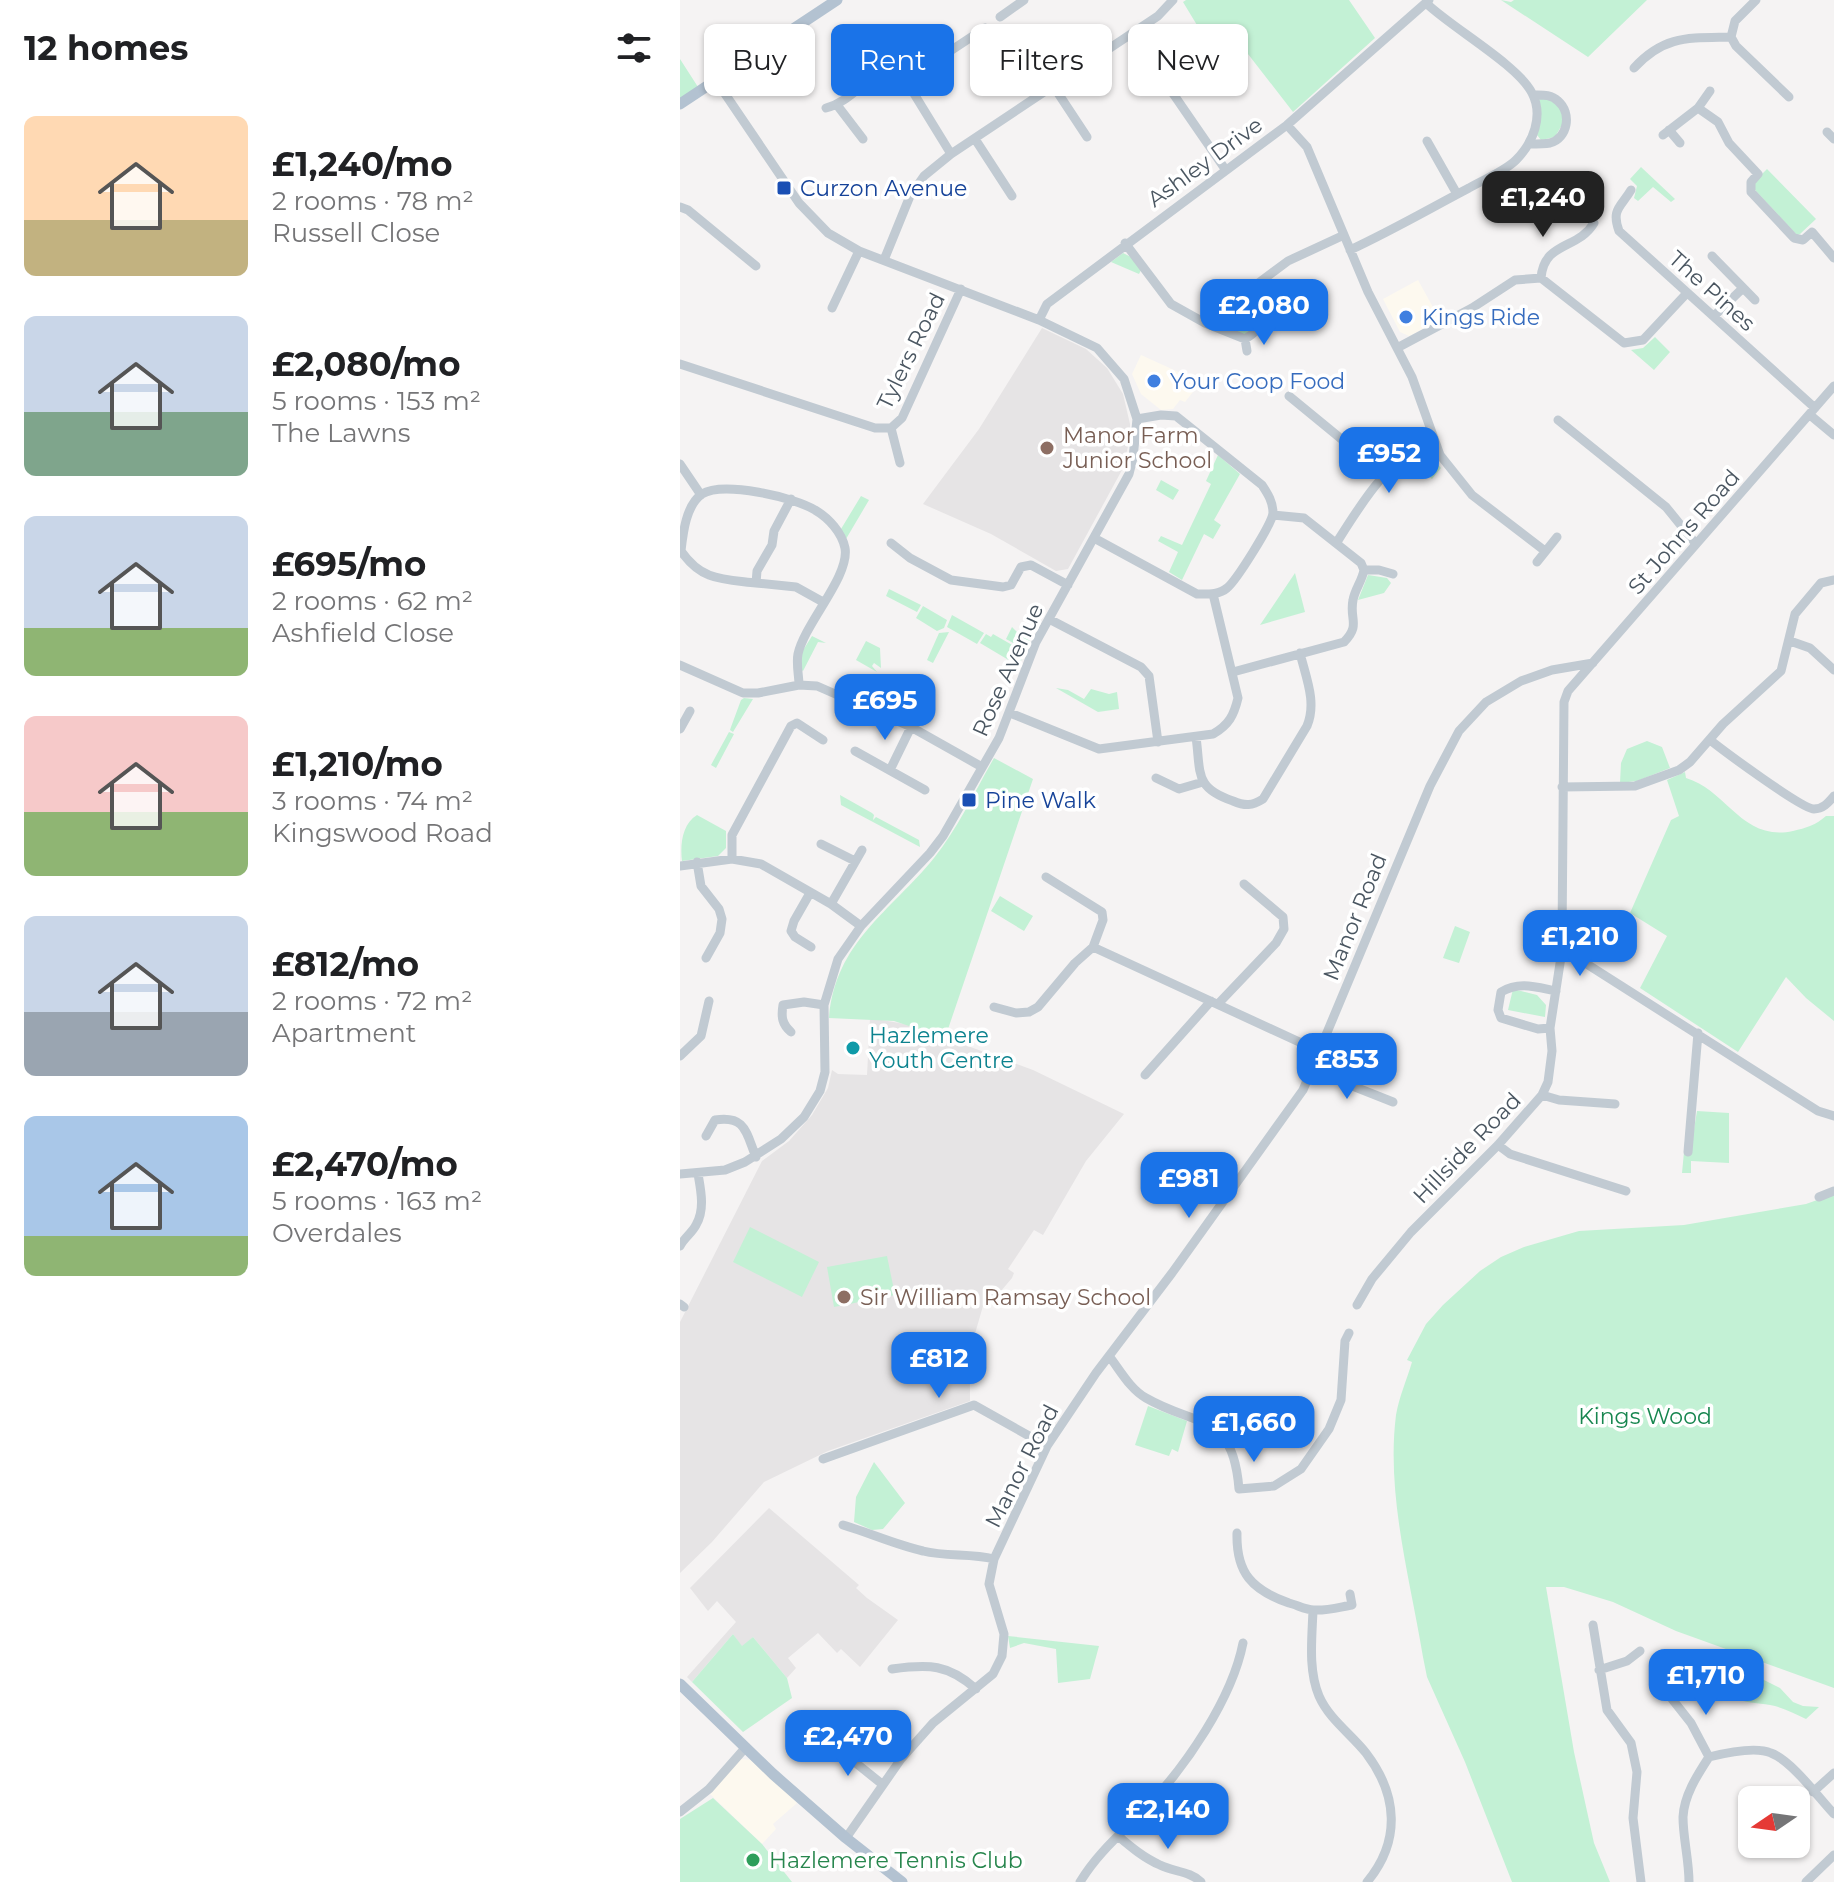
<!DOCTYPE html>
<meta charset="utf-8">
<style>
:root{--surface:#fff;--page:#f2f2f2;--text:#202124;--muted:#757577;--accent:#1a73e8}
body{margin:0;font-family:Montserrat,sans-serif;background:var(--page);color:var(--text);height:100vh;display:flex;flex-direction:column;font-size:30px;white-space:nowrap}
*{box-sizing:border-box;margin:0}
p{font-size:26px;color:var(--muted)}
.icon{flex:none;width:44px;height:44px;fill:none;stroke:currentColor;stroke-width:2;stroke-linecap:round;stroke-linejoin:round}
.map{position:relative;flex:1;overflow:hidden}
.details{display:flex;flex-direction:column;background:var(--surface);width:680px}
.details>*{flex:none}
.top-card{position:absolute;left:24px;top:24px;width:760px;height:72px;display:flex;gap:16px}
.needle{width:52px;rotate:257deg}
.controls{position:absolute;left:1058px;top:1786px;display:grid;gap:16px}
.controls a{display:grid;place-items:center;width:72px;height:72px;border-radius:12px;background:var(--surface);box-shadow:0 2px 6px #0004;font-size:40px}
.price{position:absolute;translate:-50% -68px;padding:0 18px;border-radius:16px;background:var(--accent);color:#fff;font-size:26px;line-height:52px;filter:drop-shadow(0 2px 4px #0008)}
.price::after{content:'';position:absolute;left:50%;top:48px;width:24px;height:18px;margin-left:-12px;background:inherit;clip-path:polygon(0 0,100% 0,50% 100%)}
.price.current{background:#222;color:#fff}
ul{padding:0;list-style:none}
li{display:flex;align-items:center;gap:24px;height:200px;padding:0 24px}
li span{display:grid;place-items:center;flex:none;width:224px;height:160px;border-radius:12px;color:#555}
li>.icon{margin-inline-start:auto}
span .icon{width:96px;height:96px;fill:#fffc;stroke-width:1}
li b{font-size:34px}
h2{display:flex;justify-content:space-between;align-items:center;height:96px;padding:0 24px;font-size:34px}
.tag{padding:0 28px;border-radius:12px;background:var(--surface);box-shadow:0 2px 6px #0004;font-size:28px;line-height:72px}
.tag.current{background:var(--accent);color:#fff}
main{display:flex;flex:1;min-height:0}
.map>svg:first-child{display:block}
.commercial{fill:#fdf9ef}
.education{fill:#e6e4e5}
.green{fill:#c3f1d5}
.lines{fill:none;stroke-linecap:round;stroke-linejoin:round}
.minor{stroke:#c1cad2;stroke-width:9}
.major{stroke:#b3c2d1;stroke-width:11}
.transit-dot{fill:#1a4fb4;stroke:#fff;stroke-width:3}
.shop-dot{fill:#3f7fe0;stroke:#fff;stroke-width:3}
.education-dot{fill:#8d6e63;stroke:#fff;stroke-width:3}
.culture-dot{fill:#0f9aa8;stroke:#fff;stroke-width:3}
.leisure-dot{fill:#2e9e5b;stroke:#fff;stroke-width:3}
.labels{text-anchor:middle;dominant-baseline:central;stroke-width:7;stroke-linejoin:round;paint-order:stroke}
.street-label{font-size:22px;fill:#4a5661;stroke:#fff}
.transit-label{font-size:22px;fill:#164399;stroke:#fff;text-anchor:start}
.shop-label{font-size:22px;fill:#366cbe;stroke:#fff;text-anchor:start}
.education-label{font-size:22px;fill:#785e54;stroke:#fff;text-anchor:start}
.culture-label{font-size:22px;fill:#0d838f;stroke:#fff;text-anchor:start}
.park-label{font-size:22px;fill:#17864f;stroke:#fff}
.leisure-label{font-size:22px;fill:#27864d;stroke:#fff;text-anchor:start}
</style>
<main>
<section class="details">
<h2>12 homes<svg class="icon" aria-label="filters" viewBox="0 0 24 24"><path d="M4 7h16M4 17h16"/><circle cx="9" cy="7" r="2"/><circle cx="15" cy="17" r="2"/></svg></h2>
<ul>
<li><span style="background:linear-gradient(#ffd9b3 65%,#c2b280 0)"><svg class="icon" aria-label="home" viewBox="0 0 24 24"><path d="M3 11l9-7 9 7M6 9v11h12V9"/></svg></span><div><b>£1,240/mo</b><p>2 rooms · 78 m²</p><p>Russell Close</p></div></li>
<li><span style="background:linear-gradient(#c9d6e8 60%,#7fa58c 0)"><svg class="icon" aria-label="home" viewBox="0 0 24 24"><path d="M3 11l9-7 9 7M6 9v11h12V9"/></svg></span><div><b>£2,080/mo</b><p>5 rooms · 153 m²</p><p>The Lawns</p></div></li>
<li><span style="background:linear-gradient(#c9d6e8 70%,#8fb573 0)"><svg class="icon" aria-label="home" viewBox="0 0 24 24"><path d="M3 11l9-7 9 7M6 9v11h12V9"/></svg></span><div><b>£695/mo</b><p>2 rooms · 62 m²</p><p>Ashfield Close</p></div></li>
<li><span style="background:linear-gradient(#f6c9c9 60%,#8fb573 0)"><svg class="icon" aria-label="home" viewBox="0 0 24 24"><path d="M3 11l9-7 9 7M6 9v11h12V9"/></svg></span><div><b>£1,210/mo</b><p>3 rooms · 74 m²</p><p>Kingswood Road</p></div></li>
<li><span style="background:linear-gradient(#c9d6e8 60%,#9aa5b1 0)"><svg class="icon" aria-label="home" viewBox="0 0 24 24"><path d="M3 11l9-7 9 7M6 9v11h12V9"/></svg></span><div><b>£812/mo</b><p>2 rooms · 72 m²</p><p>Apartment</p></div></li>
<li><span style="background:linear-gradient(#a9c7e8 75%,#8fb573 0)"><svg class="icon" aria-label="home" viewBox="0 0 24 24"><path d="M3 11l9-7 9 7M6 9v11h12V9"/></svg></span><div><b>£2,470/mo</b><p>5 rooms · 163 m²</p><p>Overdales</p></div></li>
</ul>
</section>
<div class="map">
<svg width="1154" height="1882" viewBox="0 0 1154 1882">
<rect width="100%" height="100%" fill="#f5f3f3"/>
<path class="commercial" d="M738,280L760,320L729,336L720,332L703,299Z
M461,355L516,380L520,383L505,402L500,400L493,409L481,410L461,394L452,374Z
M59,1759L74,1760L117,1803L93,1824L96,1829L82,1844L30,1794Z"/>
<path class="education" d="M362,328L406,349L427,368L443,394L450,424V439L442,470L388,569L376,571L311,534L243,504L299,429Z
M190,1018L231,1025L353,1070L444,1114L406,1161L363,1235L354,1230L328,1269L334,1273L332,1278L321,1291L303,1306L290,1351V1401L148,1451L84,1482L32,1542L0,1573V1322L82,1161L109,1141L132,1115L148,1088L152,1070L158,1074L187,1075Z
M89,1508L179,1585L176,1588L187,1598L218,1620L180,1667L161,1649L157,1653L138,1633L108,1658L116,1668L107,1678L73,1637L62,1647L53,1634L12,1682L7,1677L56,1622L37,1601L28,1611L10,1588Z"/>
<path class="green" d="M506,0H669L695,38L613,112L568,54L546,73L503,2Z
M821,0L831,2L834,0H967L908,57Z
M0,59L18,87L0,99Z
M863,97H866L881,108L883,123L875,137L861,140L857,135L859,100Z
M961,167L995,199L991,202L973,187L958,201L954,198L957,186L950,179Z
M1087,169L1136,219L1120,234L1117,235L1075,190V181Z
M443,253L451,257L461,270L459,274L431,262Z
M564,299L571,301C586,330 572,343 543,327L540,317Z
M975,337L990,352L974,370L951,350L963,348Z
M748,448L754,455L753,457L738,456L754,460L761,468L752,479L728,460L737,456L728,458Z
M538,455L560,474L534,520L541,525L533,539L524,534L502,580L489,572L498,552L478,541L481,536L502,545L531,484L526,481Z
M481,480L499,490L493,500L476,490Z
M181,496L189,500L166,539L161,529Z
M615,573L625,612L580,625Z
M688,575L707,578L711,583L704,593L678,600Z
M209,589L241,605L237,612L206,596Z
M243,606L267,620L264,628L257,631L236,618Z
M272,615L304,633L297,644L267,627Z
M332,627L338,633L340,631L351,637L348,644H335L326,639Z
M269,632L253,663L247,660L259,633Z
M306,634L311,637L313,634L334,646L344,657L337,665L300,643Z
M132,636L146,643L138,642L123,671L120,669V655Z
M186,641L200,648L201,668L194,663L192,666L197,672L176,660Z
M246,685L253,689L247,699L243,697L230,721L228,713L242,688Z
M376,688L388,690L404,699L411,689L429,694L437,692L439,709L418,712Z
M64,698L73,699L53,732L50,730L51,727L61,700Z
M49,732L54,734L36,768L31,765Z
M967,741L982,747L990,768L957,781L940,783L941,763L947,749Z
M314,758L353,779L265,1038L214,1021L149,1018C155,942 211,911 254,858C278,828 295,791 314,758Z
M1005,772L1006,778C1047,790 1062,842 1113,831C1126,828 1136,825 1146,816H1154V1021L1126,998L1106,977L1058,1052L960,988L987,936L950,913L991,820L999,816L987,780Z
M160,795L192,813L194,815L193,820L196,817L239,840L240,847L161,805Z
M17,815L46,831V848L38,856L2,861C0,845 2,824 17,815Z
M320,896L353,916L344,931L311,911Z
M775,926L790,932L779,963L763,958Z
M833,989L857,995L866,1005L865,1017L828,1010Z
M1017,1111L1049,1113V1163L1011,1161V1173H1002L1006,1131L1014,1129Z
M1154,1194V1688L996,1631L933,1602L884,1587H866L894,1752L914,1843L930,1882H832L785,1762L747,1677L743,1657C730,1578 706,1495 716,1415C719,1397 727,1379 732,1362L727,1360L746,1324L763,1305L800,1271L821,1257L844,1247L899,1231L1004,1225L1126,1204Z
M70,1227L139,1262L122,1297L53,1262Z
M207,1256L215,1295L154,1307L147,1267Z
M468,1406L507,1421L498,1452L492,1449L489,1456L455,1445Z
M194,1462L225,1503L203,1529L192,1530L174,1522L176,1497Z
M53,1634L62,1646L73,1637L107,1678L112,1698L63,1732L12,1682Z
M328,1636L419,1646L410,1679L378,1683L376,1649L344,1643L330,1648Z
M1074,1675L1100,1688L1113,1702L1123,1706L1139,1707L1126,1719C1116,1714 1105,1709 1095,1706C1068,1700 1053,1707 1038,1679L1053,1681Z
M33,1798L82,1844L112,1882H0V1819Z"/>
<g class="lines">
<path class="minor" d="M1076,0L1055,21L1051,37L1056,46L1109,97
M320,17L344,0
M452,34L545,169
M225,66L252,63L305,28
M954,68C984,35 1009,38 1051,37
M374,87L407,137
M157,105L183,139
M146,108C177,100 191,66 225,66L228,84L271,154
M1018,108L1030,91
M607,125L627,147L688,292L732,377L760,455L792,495L865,551
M989,130L1000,143
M1147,132L1154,139
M983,135L1018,108L1038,122L1049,143L1078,174L1071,182V192L1114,238L1123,240L1132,232L1154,258
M295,139L332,196
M747,141L777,194
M850,144C856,144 864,144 870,143C888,138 892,113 878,101C871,94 862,95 853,95
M951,190C941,207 931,209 939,231L1135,408
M0,207L8,210L76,266
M445,243L491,304L525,323L608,261L664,235
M670,250C711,231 749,209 789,188C804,179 824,172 836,160C853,143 864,116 852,93C838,65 772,28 746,3
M1032,256L1075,300
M204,260L230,196L244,176L271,154L478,16L493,0
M861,278C864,241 898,250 914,223
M152,308L179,251
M1034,316L1063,288
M359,320L367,304L607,125L749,0
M525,323L565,339C590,325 580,312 570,291
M565,339L567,351
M717,348L792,308L835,280L861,278L944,343L963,340L1007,293
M0,364L195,428H211
M1154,386L888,691L884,702L882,940L885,950L891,954L1138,1111L1154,1116
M609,396L704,474
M1130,415L1154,435
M878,420L986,507L1016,544
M211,428L222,418L281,289
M211,428L220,463
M0,464L21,495
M111,499L94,531L92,545L77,571L76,583C42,579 22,581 1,551C3,533 6,505 22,494C43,481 114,497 135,510C149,518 162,533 165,548C170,576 125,623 118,654C116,664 119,676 119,685
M593,515L624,518L681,563L684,570H699L713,574
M414,538L517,594C527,594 539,595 547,588C556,581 592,524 593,513C593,502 588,494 582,485L496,416L481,415L457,419
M657,542C684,499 707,461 754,438
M211,543L230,558L271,580L323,587L331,585L341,567L351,565L388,585
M857,562L877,537
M76,583L116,587L143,602
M369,619L461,667L469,676L478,742
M1110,641L1130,648L1154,670
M0,665L63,693H78L119,685L137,686L231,727L302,767
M553,672L664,642C681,625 669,619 673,600C675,589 682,581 684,570
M330,713L419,749L533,734C549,725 554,715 558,698L533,594
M0,729L10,711
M516,737C521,773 514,788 553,801C565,806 572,806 583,799L627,726C637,702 626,678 620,653
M1030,740C1044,751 1122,809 1134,809C1143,809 1148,803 1154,796
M175,751L245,790
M210,770L231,727
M476,778L499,789L523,782
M882,787L955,786L999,770L1010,762L1043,724L1101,671L1115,614L1141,583L1154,580
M141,844L175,861
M52,859V835L111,726L117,723L143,740
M17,862L21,886L39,909L42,919L40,933L26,958
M0,866L52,859L81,864L151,904L181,926
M366,877L422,912L423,920L413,947
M130,893L114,921L111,931L115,937L131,947
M151,904L182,850
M538,1004L596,943L604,929L603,917L564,884
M314,1007L336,1013L349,1012L358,1007L395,963L413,947L641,1052
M870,1028L858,1029L821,1018L818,1010L821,992C839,981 856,987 876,991
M111,1032C102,1024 101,1017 103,1005L124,1002L144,1005
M0,1056L21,1036L29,1001
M632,1070L713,1102
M465,1075L531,1001
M862,1095L879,1100L935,1104
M26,1136L35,1120C66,1115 66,1133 76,1157
M818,1145L830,1154L946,1191
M1008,1152L1018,1033
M0,1174L45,1170L65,1162L101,1139L124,1117L140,1091L145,1072L144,1005L158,959L181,926L250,853L263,836L319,738L356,642L449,474L453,458L457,419L444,379L417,348L359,320L179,251L148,233L119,203L37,82
M1139,1197L1154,1191
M0,1246C4,1238 12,1233 16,1225C25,1210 21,1191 18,1174
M0,1304L4,1307
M677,1305L692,1279L731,1232L818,1145L862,1095L868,1082L872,1051L870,1028L881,957L885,950
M429,1356C440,1370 450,1389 466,1398C518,1428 553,1412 559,1489L594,1486L621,1469L649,1429L661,1400L665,1341L669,1333
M143,1459L294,1405L367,1446
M163,1525C190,1533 216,1545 243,1551C267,1557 290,1553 314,1559
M557,1533C556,1573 572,1590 609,1603C617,1605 626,1610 634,1610C646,1611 660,1607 672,1605L670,1594
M633,1610C632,1638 628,1670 639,1696C649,1719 671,1734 686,1753C718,1795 721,1841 687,1882
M913,1625L927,1710L951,1743L957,1772L953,1818L961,1882
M212,1669C249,1664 268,1664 296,1689
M919,1670L947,1661L960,1651
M992,1699L1011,1723L1029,1757
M151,1743L202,1784
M1133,1792L1154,1773
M0,1812L29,1789L66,1747
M438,1836C451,1847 464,1858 480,1865C494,1872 510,1871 521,1882
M166,1838L221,1759L253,1723L313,1674L322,1656L324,1634L309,1584L314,1559L367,1446L416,1373L492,1273L623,1090L750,786L779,731L806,702L841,681L872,670L913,663
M400,1882C418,1852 443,1832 466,1808C506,1766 552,1699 563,1643
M1009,1882C1009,1860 1003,1838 1003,1817C1004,1795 1018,1774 1029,1757C1045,1753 1075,1746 1091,1753C1112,1761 1138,1797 1154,1814
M1126,1882L1154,1855"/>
<path class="major" d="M0,104L157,0
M0,1684L93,1774L166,1838L222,1882"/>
</g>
<g class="transit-dot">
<rect x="96" y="180" width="16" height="16" rx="4"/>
<rect x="281" y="792" width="16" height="16" rx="4"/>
</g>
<g class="shop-dot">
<circle cx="726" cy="317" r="8"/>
<circle cx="474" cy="381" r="8"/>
</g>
<g class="education-dot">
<circle cx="367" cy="448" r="8"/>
<circle cx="164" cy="1297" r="8"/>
</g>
<circle class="culture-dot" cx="173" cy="1048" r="8"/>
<circle class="leisure-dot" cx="73" cy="1860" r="8"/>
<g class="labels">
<g class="street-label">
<text transform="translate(525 162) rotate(-36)">Ashley Drive</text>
<text transform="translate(1032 291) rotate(42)">The Pines</text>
<text transform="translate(231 351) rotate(-64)">Tylers Road</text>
<text transform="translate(1004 532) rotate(-49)">St Johns Road</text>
<text transform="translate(328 670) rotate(-66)">Rose Avenue</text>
<text transform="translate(675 917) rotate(-68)">Manor Road</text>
<text transform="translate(787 1148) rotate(-46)">Hillside Road</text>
<text transform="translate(342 1466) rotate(-63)">Manor Road</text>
</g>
<g class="transit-label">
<text x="120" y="188">Curzon Avenue</text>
<text x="305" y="800">Pine Walk</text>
</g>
<g class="shop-label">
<text x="742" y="317">Kings Ride</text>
<text x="490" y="381">Your Coop Food</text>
</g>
<g class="education-label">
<text x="383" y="435">Manor Farm<tspan x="383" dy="25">Junior School</tspan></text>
<text x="180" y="1297">Sir William Ramsay School</text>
</g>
<g class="culture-label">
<text x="189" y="1035">Hazlemere<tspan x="189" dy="25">Youth Centre</tspan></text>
</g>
<g class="park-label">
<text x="965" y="1416">Kings Wood</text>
</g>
<g class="leisure-label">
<text x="89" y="1860">Hazlemere Tennis Club</text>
</g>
</g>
</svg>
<div class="controls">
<a><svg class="needle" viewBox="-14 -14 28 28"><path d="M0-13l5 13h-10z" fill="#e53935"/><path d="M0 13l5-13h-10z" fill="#757577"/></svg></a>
</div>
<b class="price current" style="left:863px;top:239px">£1,240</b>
<b class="price" style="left:584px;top:347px">£2,080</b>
<b class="price" style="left:709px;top:495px">£952</b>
<b class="price" style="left:205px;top:742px">£695</b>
<b class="price" style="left:900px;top:978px">£1,210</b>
<b class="price" style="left:667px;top:1101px">£853</b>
<b class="price" style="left:509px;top:1220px">£981</b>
<b class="price" style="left:259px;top:1400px">£812</b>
<b class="price" style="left:574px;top:1464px">£1,660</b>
<b class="price" style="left:1026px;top:1717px">£1,710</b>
<b class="price" style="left:168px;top:1778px">£2,470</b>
<b class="price" style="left:488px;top:1851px">£2,140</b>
<div class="top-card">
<a class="tag">Buy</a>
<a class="tag current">Rent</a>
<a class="tag">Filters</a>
<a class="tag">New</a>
</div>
</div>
</main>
